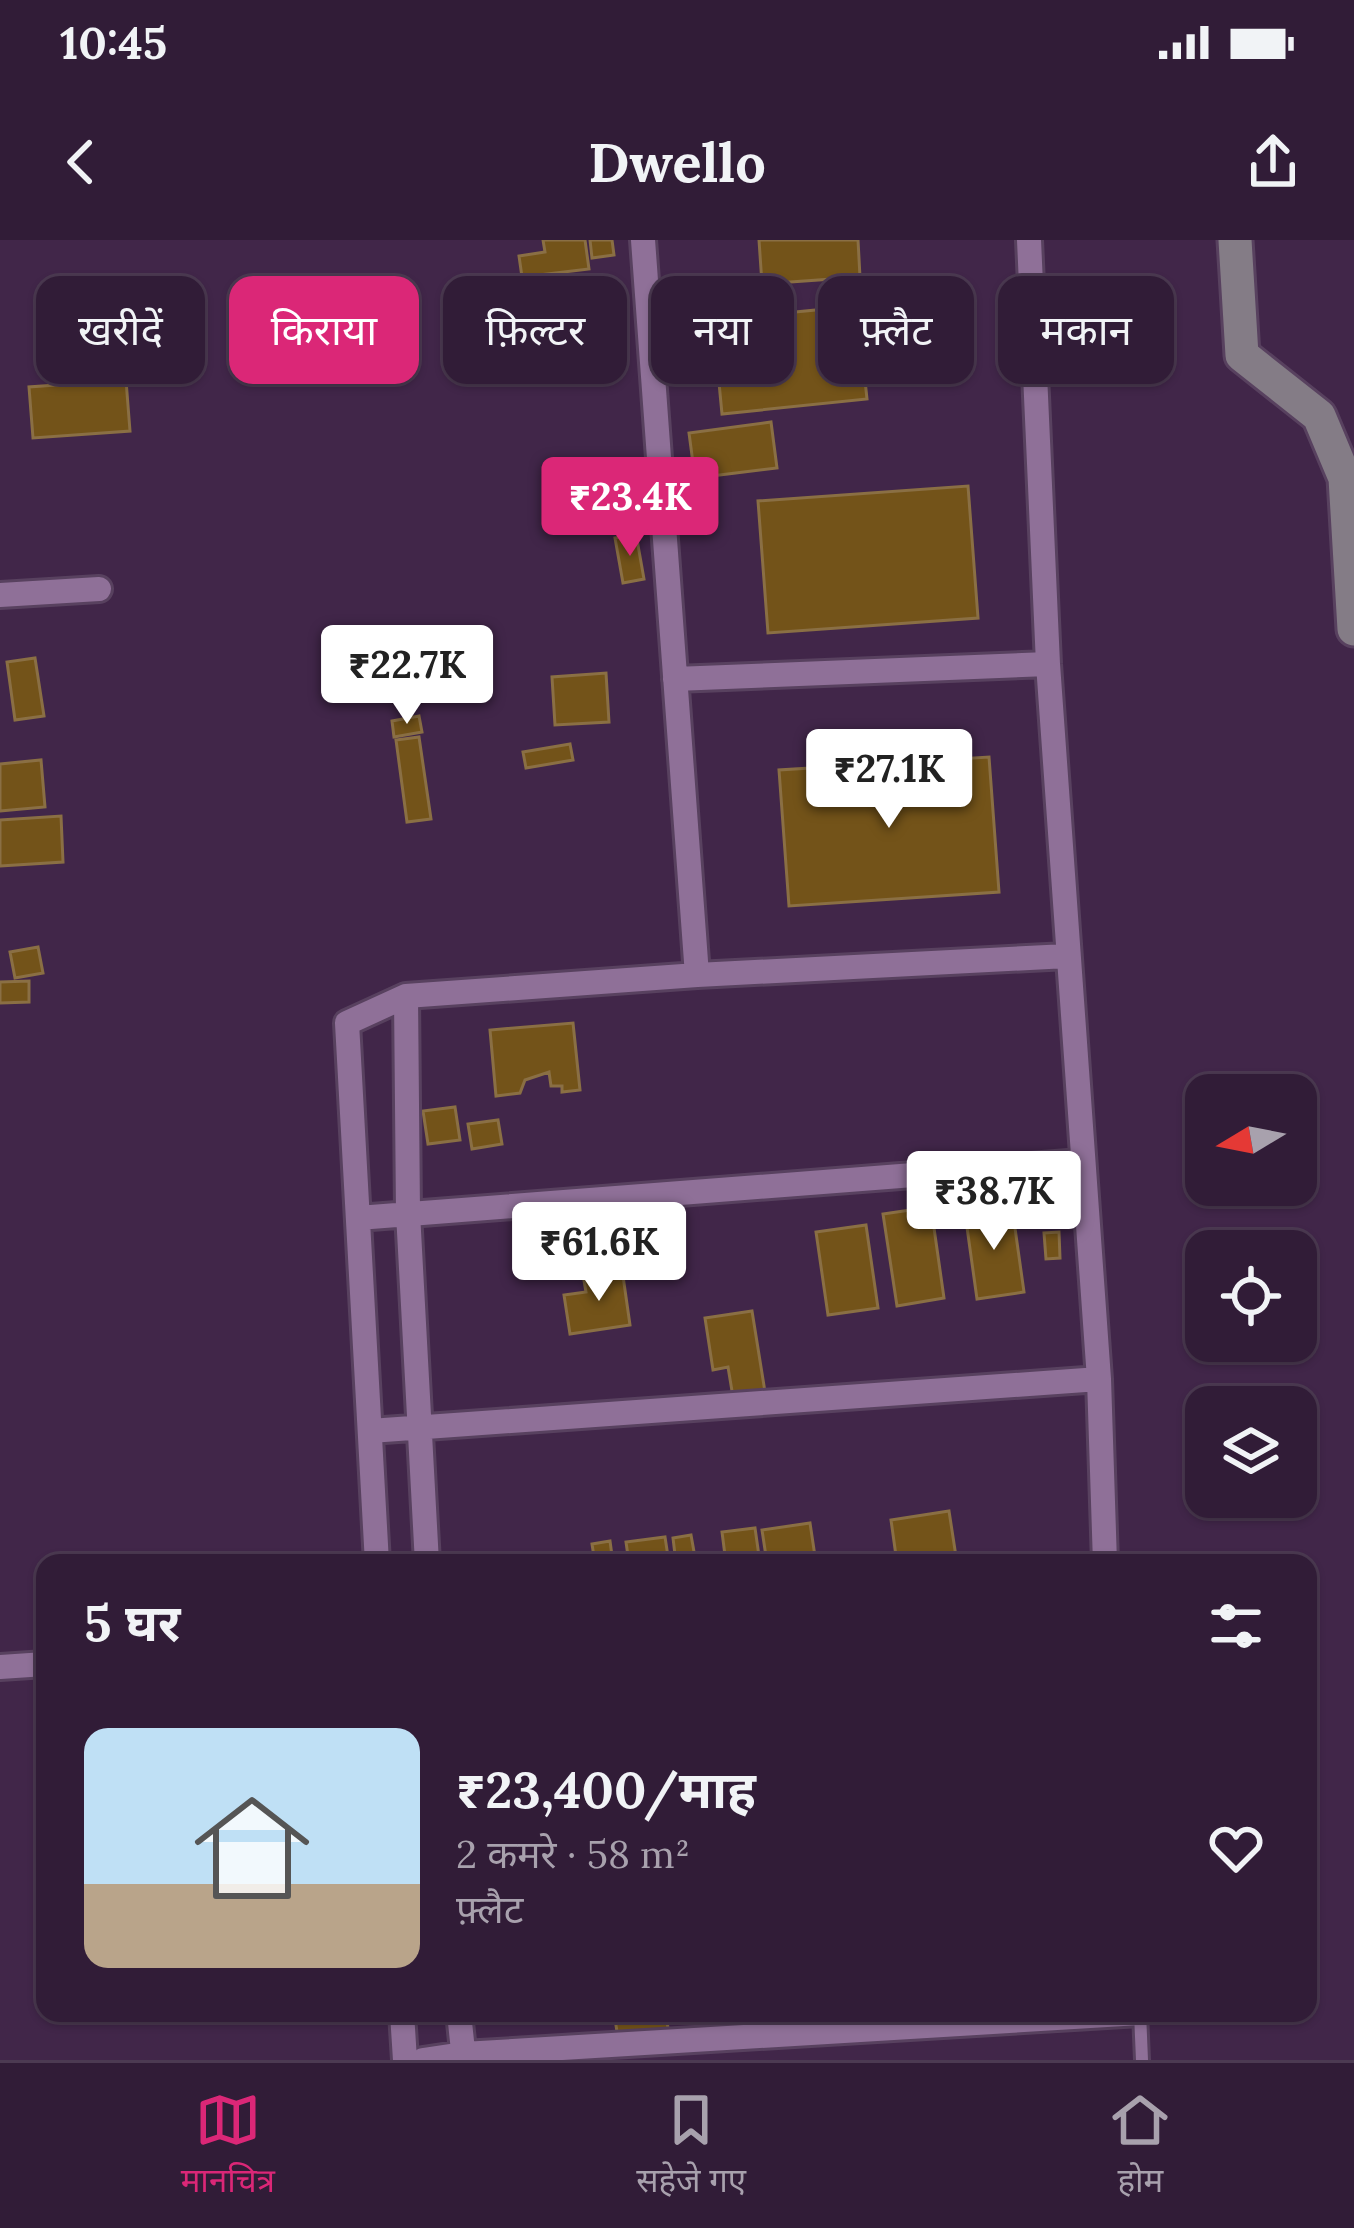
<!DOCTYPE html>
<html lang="hi">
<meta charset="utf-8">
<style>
:root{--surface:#311c37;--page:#3d2942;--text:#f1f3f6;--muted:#a8a1ad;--line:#4c3a52;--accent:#db2777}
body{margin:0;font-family:Lora,"Noto Sans Devanagari",serif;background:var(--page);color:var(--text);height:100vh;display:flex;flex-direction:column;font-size:45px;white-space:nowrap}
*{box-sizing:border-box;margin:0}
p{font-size:39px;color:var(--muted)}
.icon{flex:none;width:66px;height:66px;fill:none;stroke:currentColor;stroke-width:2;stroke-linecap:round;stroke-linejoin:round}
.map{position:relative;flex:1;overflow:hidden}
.side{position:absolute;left:36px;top:1314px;width:1281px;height:468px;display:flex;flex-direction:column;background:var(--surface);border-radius:24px;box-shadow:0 3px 9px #0004,0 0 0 3px var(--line)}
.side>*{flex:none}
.top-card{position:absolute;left:36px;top:36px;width:1284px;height:108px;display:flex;gap:24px}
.needle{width:78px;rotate:260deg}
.buttons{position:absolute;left:1185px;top:834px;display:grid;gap:24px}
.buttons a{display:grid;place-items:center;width:132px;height:132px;border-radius:24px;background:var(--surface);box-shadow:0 3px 9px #0004,0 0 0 3px var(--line);font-size:60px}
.price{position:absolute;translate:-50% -102px;padding:0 27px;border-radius:12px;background:#fff;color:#222;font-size:39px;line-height:78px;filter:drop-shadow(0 3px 6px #0008)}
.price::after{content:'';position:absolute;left:50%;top:72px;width:36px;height:27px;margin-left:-18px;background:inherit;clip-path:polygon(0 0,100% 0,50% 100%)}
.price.on{background:var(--accent);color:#fff}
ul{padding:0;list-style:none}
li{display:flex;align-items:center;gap:36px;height:300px;padding:0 48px}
li span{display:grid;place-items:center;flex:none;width:336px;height:240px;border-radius:24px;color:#555}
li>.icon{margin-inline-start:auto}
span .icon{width:144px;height:144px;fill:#fffc;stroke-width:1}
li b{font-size:51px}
h2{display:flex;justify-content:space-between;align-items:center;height:144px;padding:0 48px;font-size:51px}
.tag{padding:0 42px;border-radius:24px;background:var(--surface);box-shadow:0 3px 9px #0004,0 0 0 3px var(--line);font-size:42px;line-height:108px}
.tag.on{background:var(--accent);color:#fff}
.status{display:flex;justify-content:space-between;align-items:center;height:84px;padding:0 60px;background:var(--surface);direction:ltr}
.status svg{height:33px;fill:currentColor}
header{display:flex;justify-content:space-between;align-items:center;height:156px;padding:0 48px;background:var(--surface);font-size:54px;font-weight:700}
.menu{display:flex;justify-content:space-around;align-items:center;height:168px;border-top:3px solid var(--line);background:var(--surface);font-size:33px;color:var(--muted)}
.menu a{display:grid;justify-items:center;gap:6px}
.menu .on{color:var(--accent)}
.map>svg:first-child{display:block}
.building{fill:#735319;stroke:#8a6f44;stroke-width:3}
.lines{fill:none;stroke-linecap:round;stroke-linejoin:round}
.lane-casing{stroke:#58415f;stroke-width:18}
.street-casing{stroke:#58415f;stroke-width:30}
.secondary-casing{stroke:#58415f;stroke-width:39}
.lane{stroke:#8f7098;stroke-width:12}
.street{stroke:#8f7098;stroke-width:24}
.secondary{stroke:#847c86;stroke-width:33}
</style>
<div class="status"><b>10:45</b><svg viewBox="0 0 49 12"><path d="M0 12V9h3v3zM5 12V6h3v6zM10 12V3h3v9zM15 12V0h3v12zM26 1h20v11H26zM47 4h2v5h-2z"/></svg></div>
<header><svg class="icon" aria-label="back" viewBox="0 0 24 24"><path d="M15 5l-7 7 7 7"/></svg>Dwello<svg class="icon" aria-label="share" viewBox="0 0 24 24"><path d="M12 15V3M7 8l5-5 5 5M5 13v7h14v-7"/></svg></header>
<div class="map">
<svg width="1354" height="1820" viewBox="0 0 1354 1820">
<rect width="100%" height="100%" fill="#412649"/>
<path class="building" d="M543,0H585L589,29L522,37L519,16L545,12Z
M590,0H612L614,15L592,18Z
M759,0H858L860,37L762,44Z
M857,66L867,159L722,174L713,80Z
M126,140L130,191L33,198L29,147Z
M771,182L777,228L695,238L689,193Z
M632,244L639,285L610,290L603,249Z
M968,246L978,378L768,393L758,261Z
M636,294L644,339L623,343L615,298Z
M35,418L44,476L15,480L7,422Z
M606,433L609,482L555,485L552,437Z
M419,476L422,492L394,497L392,481Z
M419,497L431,579L407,582L396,500Z
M570,504L573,520L526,528L523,512Z
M989,517L999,652L789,666L779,530Z
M41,520L45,567L0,571V524Z
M61,576L63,622L0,626V580Z
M38,707L43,733L15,738L10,712Z
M29,741V762L0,763V742Z
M573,783L580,850L562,852V846H551L549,832L525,840L520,853L496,856L490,790Z
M455,867L460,900L428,904L423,871Z
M498,880L502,904L472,909L468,884Z
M931,967L944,1058L897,1066L883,974Z
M1012,967L1024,1052L977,1059L965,973Z
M866,985L878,1068L828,1075L816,992Z
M1059,992L1060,1018L1046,1019L1044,993Z
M622,1029L630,1085L570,1094L564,1055L586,1052L583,1035Z
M752,1071L765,1152L733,1157L728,1127L713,1130L705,1078Z
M949,1271L957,1323H897L891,1280Z
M810,1283L816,1323H767L762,1290Z
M755,1288L760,1323H726L722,1292Z
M691,1295L696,1323H676L673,1298Z
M665,1297L669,1323H629L626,1302Z
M610,1301L613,1323H595L592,1304Z
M614,1773H666L669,1796L619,1804Z"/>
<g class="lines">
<defs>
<path id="lane" d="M1140,1773L1142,1820"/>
<path id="street" d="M643,0L697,735
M1029,0L1048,424L1099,1139L1105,1323
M0,355L99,349
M675,439L1048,424
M406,756L408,973L427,1323
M358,978L1081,922
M370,1191L1099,1139
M377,1323L347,783L406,756L697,735L1067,716
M0,1427L45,1424
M402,1773L405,1820
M459,1773L464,1820
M423,1820L463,1814L1140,1773"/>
<path id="secondary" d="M1235,0L1242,115L1319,176L1345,238L1354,389"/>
</defs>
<use href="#lane" class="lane-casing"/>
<use href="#street" class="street-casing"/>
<use href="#secondary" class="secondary-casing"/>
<use href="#lane" class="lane"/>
<use href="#street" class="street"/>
<use href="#secondary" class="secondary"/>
</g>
</svg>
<div class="buttons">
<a><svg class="needle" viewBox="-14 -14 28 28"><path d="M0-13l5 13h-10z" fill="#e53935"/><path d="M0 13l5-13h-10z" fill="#a8a1ad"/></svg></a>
<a><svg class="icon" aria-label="locate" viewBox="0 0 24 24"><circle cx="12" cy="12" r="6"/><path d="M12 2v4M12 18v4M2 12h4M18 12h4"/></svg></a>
<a><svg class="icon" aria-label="layers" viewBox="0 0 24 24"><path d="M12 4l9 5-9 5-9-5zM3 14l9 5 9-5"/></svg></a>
</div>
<b class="price on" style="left:630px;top:319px">₹23.4K</b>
<b class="price" style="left:407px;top:487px">₹22.7K</b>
<b class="price" style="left:889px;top:591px">₹27.1K</b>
<b class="price" style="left:994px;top:1013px">₹38.7K</b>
<b class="price" style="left:599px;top:1064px">₹61.6K</b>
<div class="top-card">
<a class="tag">खरीदें</a>
<a class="tag on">किराया</a>
<a class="tag">फ़िल्टर</a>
<a class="tag">नया</a>
<a class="tag">फ़्लैट</a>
<a class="tag">मकान</a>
</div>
<section class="side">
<h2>5 घर<svg class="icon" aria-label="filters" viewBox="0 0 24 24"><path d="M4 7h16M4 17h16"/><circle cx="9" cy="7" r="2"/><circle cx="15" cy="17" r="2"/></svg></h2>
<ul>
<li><span style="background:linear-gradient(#bfe0f5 65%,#b9a48a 0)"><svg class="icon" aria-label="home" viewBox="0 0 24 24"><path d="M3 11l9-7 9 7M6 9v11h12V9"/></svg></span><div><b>₹23,400/माह</b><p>2 कमरे · 58 m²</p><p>फ़्लैट</p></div><svg class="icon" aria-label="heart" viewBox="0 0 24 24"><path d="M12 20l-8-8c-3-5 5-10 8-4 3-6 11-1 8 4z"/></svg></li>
</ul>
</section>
</div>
<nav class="menu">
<a class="on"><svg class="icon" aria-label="map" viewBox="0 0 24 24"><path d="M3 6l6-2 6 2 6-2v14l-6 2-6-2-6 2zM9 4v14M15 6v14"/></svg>मानचित्र</a>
<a><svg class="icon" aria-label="saved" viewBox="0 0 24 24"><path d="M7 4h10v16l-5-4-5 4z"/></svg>सहेजे गए</a>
<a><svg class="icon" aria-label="home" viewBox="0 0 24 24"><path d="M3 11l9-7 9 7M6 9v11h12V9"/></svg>होम</a>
</nav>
